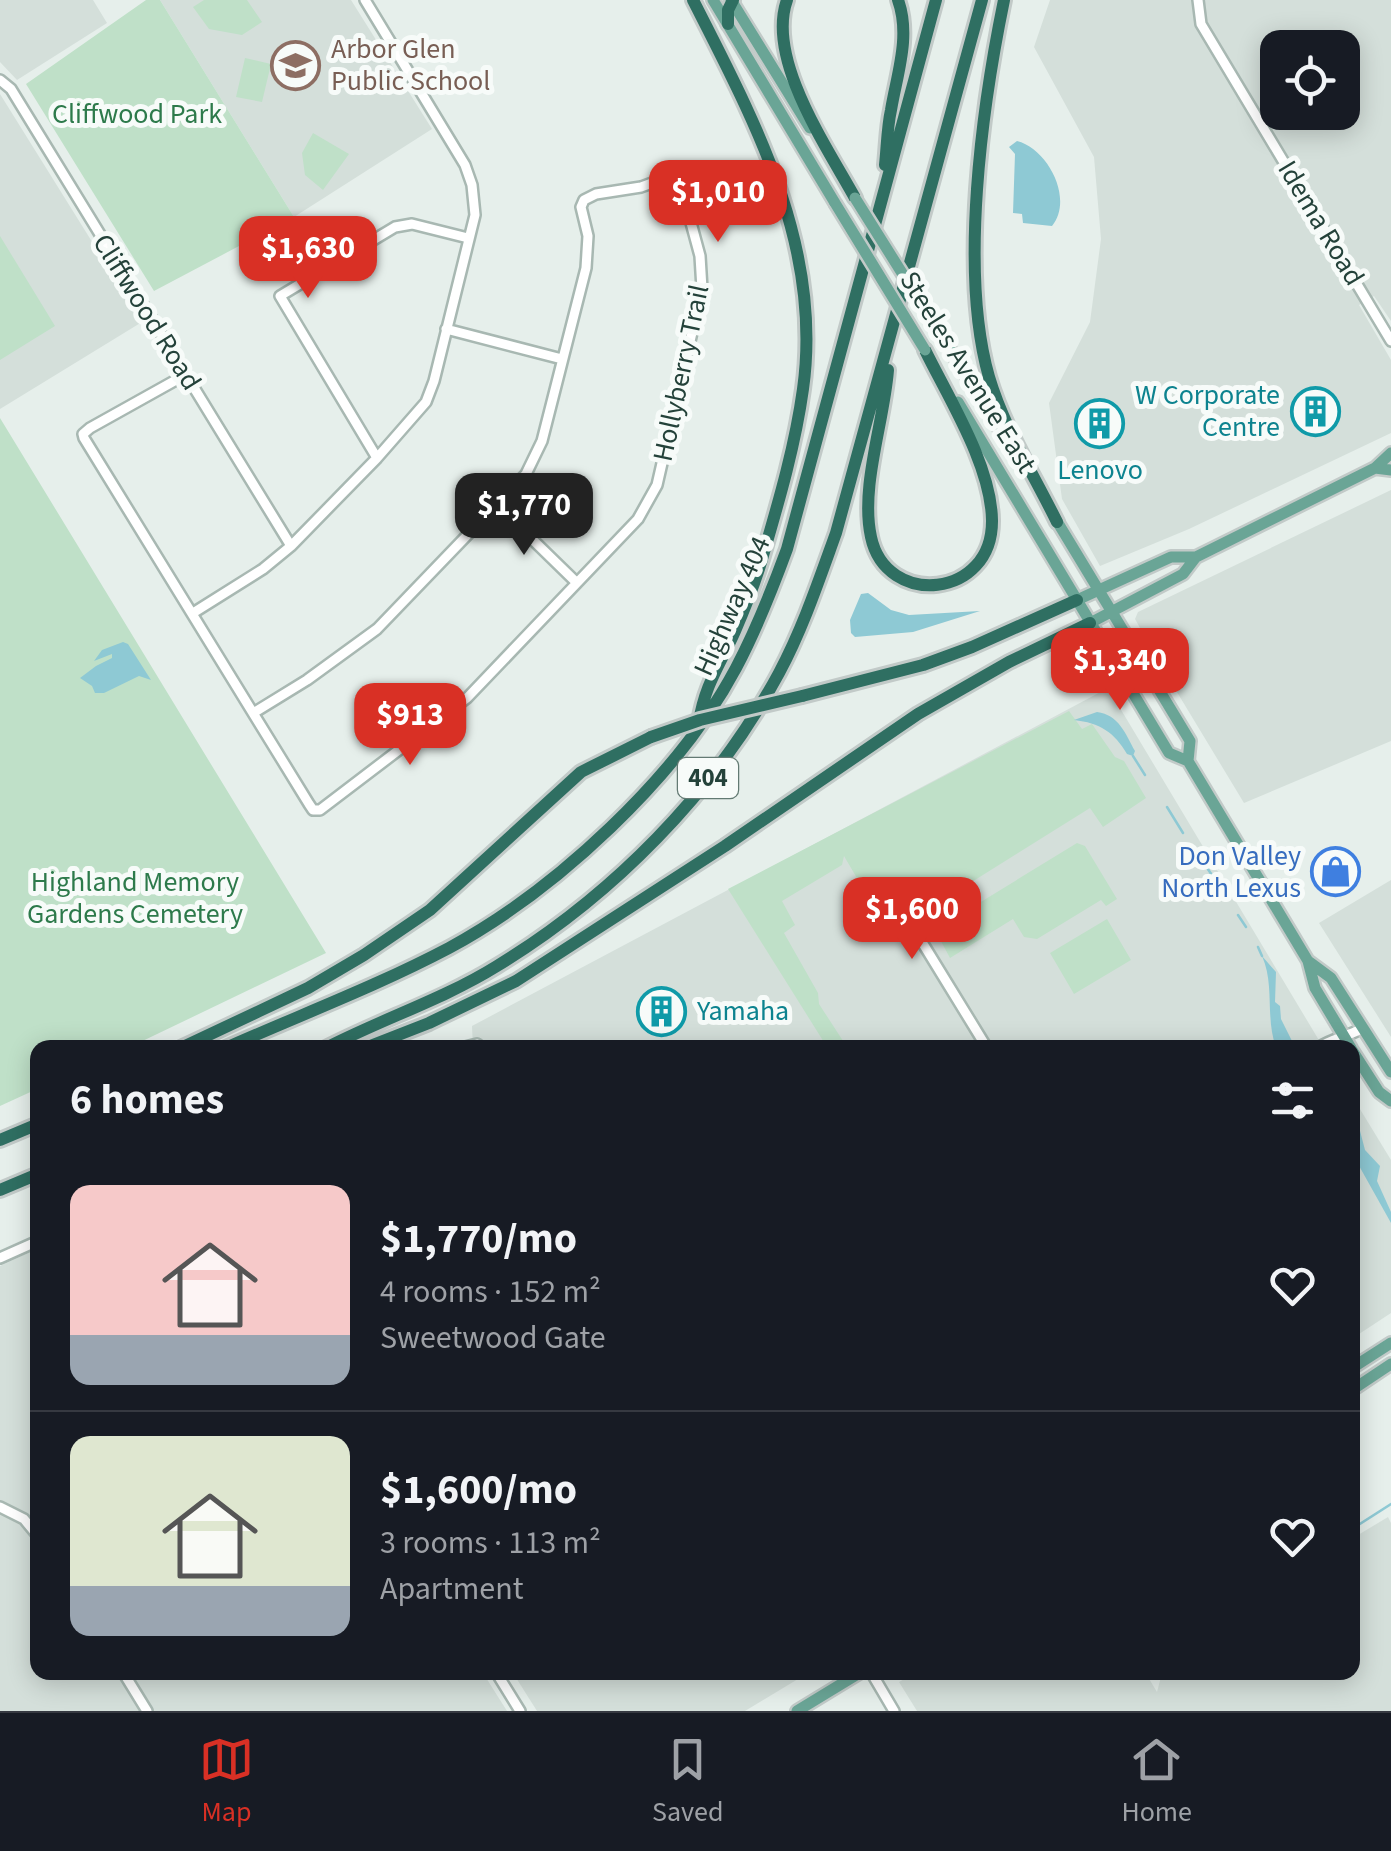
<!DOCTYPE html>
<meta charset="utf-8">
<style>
:root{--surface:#171b24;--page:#242831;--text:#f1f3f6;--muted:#9ea1a6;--line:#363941;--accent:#d93025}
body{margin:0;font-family:"Source Sans 3",sans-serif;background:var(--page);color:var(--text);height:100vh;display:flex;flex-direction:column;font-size:38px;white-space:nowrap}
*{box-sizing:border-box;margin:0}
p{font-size:32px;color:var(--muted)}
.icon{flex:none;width:55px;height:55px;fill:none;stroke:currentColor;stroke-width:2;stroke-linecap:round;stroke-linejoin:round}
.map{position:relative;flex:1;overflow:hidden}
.panel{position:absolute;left:30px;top:1040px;width:1330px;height:640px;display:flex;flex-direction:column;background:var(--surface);border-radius:20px;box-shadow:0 5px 25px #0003}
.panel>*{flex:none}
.tools{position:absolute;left:1260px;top:30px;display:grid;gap:20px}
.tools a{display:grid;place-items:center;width:100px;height:100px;border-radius:20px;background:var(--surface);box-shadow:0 5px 25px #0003;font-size:50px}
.price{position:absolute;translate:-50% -85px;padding:0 22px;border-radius:20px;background:var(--accent);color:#fff;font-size:32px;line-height:65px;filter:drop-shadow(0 2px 5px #0008)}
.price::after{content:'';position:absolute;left:50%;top:60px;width:30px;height:22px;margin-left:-15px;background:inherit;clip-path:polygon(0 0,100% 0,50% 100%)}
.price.current{background:#222;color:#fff}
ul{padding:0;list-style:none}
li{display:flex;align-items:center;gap:30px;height:250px;padding:0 40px}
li+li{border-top:2px solid var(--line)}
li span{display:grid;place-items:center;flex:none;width:280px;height:200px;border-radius:20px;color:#555}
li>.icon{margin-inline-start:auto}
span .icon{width:120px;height:120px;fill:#fffc;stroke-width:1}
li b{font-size:42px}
h2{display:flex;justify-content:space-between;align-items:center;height:120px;padding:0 40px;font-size:42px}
.dock{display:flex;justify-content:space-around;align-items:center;height:140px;border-top:2px solid var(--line);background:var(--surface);font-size:28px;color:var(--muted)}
.dock a{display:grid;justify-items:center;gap:5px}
.dock .current{color:var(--accent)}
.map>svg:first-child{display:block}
.built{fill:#d4dfda;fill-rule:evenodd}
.green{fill:#bfe0c8}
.water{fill:#8ec9d4}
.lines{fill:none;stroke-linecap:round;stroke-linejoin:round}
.stream{stroke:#8ec9d4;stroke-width:2.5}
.minor-casing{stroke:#a8b8b2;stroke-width:14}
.major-casing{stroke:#c2cac8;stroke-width:16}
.highway-casing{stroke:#c2cac8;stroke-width:18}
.minor{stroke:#fff;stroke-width:9}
.major{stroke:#6aa596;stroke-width:11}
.highway{stroke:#2f6f62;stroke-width:12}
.major-bridge-casing{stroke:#c2cac8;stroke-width:16;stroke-linecap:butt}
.highway-bridge-casing{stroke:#c2cac8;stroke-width:18;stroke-linecap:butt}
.major-bridge{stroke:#6aa596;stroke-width:11}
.highway-bridge{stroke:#2f6f62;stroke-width:12}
.labels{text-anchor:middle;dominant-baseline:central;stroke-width:10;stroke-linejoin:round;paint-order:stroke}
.shield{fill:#f7fbf9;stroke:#637a73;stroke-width:2.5}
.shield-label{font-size:25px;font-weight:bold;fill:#24423a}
.education-label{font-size:28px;fill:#785e54;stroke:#f7fbf9;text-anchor:start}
.park-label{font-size:28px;fill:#2d7a4b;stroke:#f7fbf9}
.street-label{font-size:28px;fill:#24423a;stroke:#f7fbf9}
.culture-label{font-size:28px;fill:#0d838f;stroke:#f7fbf9;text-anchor:end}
.shop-label{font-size:28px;fill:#366cbe;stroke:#f7fbf9;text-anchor:end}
</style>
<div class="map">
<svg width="1391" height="1711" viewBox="0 0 1391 1711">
<rect width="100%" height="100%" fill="#e6efeb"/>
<path class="built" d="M0,0H93L107,23L17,80L0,62Z
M160,0H351L432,129L294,217Z
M1050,0H1391V321L1374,296L1359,305L1391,360V433L1189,529L1100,566L1062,499L1049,403L1090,322L1101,239L1094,157L1034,47ZM1278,48H1342V112H1278Z
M0,94L142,322L0,409Z
M1391,490V741L1244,803L1163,669L1135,619L1138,612Z
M1108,688L1323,1047L473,1048L472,1026Z
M1391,880V1037L1319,923Z
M1352,1096L1391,1160V1313L1353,1338Z
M37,1249L38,1672L483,1673L507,1711H0V1266Z
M1388,1517L1391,1523V1711H917L899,1682L917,1672H1145L1157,1692L1162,1673L1352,1672L1353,1538Z
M513,1673H808L745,1711H537Z"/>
<path class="green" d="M146,0H160L294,217L154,291L26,84Z
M204,0H247L262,22L242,35L209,29L193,7Z
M245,58L271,64L262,102L236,97Z
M313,133L349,154L323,190L305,175L302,153Z
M0,236L55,326L0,360Z
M0,418L326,953L130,1047L38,1048L37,1089L0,1106Z
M1069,711L1082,729L1092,724L1115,757L1124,761L1146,798L1103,827L1090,808L919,915L915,909L885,926L844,856L842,865L782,901L795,925L784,933L818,993L819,1004L847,1047H827L728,889Z
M1077,843L1085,846L1117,899L1106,906L1101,900L1037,939L1024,937L1013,919L950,958L935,930Z
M1107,919L1131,960L1074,994L1050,953Z"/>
<path class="water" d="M1017,141C1048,149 1074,199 1052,226L1023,223L1022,214L1013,213L1015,154L1009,147Z
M868,593L891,610L909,615L980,611L913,632L855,637L851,633L850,620L861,594Z
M123,642L128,644L151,680L139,676L104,693H95L92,686L80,678L96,666L112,658V654L94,661L102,650Z
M1097,712C1119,715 1125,733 1135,751L1133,756L1127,754C1114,732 1100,723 1074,720Z
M1262,956L1276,972L1275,1002L1280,1006L1281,1019L1295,1047H1276C1265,1018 1275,985 1262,956Z
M1353,1119L1359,1127L1365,1150L1380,1166L1377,1181L1391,1212V1223L1353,1155Z"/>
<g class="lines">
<path class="stream" d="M1133,756L1145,775
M1167,807L1183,833
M1194,849L1225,894
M1238,915L1246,927
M1258,947L1262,956
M1352,1529L1391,1504"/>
<defs>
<path id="minor" d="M1198,0L1201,24L1391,341
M0,80L11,89L291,546
M446,329L562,359
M185,375L90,428L83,434L84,438L309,804L313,810H320L467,698L638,519L657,485L702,289L700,256L680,182L671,176L641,187L596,194L584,200L581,207L588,236L586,268L542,441L526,474L377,629L307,680L255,712
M377,458L280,296L395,227L412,224L468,238
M498,506L576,582
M193,613L263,569L291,546L377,458L426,402L434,381L475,215L472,185L465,165L365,0
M914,929L987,1048
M461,1048L477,1044L482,1048
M1318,1048C1333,1038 1347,1037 1363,1028
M0,1258L38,1241
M0,1507L24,1519L38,1536
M123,1672L147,1711
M496,1672L520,1711
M871,1672L894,1711"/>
<path id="major" d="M713,0L835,203
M731,0L810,128
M939,332L1018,459
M958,402L1169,753L1188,761L1308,961L1315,988L1351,1048
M1375,468L1391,470
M1055,518L1190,741L1188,761
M1077,600L1171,557H1196L1375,468L1391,453
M1090,623L1183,574L1196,557
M1308,961L1331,978L1391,1072
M1352,1050L1379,1092L1391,1101
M1352,1368L1391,1343
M1352,1390L1391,1364
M797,1711L861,1672"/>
<path id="highway" d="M693,0C755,122 823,247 803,389C795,447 778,504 762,559C755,583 745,608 735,631C720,665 705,684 699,722
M787,0C766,59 827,147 855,198
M1004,0C982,107 959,272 989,377C1004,428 1034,475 1057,522
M728,24V10L733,0
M885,165C887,147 887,128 891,110C897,74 911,36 898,0
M888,370C884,422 860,487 871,537C886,608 993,599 992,520C991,465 949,399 925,350
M802,696L923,665L972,647L1077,600
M181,1048L308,988L364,955L430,910L581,772L651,737
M226,1048C300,1015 377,986 449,948C556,890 678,777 736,668C756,630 772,590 787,549L936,0
M326,1048C382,1019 444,999 497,966C612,896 715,792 779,673C803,628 819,580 836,533L982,0
M365,1048L429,1023L516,981L725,846L918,714L1009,662L1090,623
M0,1140L38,1124
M0,1190L38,1174"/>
</defs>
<use href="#minor" class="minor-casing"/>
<use href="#major" class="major-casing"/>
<use href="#highway" class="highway-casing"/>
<use href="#minor" class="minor"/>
<use href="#major" class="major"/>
<use href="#highway" class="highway"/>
<defs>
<path id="major-bridge" d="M855,198L939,332
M835,203L925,350"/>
<path id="highway-bridge" d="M651,737L700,720L802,696"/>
</defs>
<use href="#major-bridge" class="major-bridge-casing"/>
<use href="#highway-bridge" class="highway-bridge-casing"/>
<use href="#major-bridge" class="major-bridge"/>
<use href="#highway-bridge" class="highway-bridge"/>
</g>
<defs>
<symbol id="school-ring" viewBox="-11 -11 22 22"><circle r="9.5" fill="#f7fbf9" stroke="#8d6e63" stroke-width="1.5"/><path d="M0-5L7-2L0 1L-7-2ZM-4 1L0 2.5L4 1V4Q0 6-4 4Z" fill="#8d6e63"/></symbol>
<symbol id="building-ring" viewBox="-11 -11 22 22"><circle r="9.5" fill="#f7fbf9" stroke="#0f9aa8" stroke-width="1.5"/><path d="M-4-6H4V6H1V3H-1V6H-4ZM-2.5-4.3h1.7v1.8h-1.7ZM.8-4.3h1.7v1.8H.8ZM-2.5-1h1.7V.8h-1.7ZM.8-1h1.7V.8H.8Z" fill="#0f9aa8"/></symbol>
<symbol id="shop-ring" viewBox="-11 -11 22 22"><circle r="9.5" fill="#f7fbf9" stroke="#3f7fe0" stroke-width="1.5"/><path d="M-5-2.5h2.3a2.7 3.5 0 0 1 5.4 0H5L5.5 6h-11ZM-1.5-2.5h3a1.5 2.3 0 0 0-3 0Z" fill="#3f7fe0"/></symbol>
</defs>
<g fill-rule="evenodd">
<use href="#school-ring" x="268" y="38" width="55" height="55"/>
<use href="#building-ring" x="1288" y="384" width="55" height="55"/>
<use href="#building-ring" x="1072" y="396" width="55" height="55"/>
<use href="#shop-ring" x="1308" y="844" width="55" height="55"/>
<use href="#building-ring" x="634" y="984" width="55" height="55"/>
</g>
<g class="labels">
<rect class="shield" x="678" y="758" width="60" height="40" rx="8"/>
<g class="shield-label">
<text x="708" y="778">404</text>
</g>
<g class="education-label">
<text x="331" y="49">Arbor Glen<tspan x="331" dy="32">Public School</tspan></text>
</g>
<g class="park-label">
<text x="137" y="114">Cliffwood Park</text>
<text x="135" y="882">Highland Memory<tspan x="135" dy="32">Gardens Cemetery</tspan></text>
</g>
<g class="street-label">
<text transform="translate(1321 223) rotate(59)">Idema Road</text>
<text transform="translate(147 312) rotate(58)">Cliffwood Road</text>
<text transform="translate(968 372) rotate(58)">Steeles Avenue East</text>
<text transform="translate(681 373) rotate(-78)">Hollyberry Trail</text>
<text transform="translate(732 606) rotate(-66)">Highway 404</text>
</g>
<g class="culture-label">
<text x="1280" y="395">W Corporate<tspan x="1280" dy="32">Centre</tspan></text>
<text x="1100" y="470" text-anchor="middle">Lenovo</text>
<text x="697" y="1011" text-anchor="start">Yamaha</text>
</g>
<g class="shop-label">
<text x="1301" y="856">Don Valley<tspan x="1301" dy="32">North Lexus</tspan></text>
</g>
</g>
</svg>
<div class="tools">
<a><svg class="icon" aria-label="locate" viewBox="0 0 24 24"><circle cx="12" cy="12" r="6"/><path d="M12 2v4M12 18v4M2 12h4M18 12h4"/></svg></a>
</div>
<b class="price" style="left:718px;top:245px">$1,010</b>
<b class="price" style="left:308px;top:301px">$1,630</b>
<b class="price current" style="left:524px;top:558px">$1,770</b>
<b class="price" style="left:1120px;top:713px">$1,340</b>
<b class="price" style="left:410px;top:768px">$913</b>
<b class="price" style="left:912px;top:962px">$1,600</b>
<section class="panel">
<h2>6 homes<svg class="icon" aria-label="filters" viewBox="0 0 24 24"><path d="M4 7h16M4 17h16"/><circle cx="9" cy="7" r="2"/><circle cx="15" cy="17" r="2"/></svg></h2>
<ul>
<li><span style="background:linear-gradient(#f6c9c9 75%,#9aa5b1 0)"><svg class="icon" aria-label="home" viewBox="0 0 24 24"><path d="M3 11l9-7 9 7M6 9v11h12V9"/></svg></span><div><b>$1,770/mo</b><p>4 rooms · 152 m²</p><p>Sweetwood Gate</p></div><svg class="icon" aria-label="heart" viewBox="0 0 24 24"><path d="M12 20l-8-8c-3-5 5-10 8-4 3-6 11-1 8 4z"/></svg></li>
<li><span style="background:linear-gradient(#dfe7d0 75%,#9aa5b1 0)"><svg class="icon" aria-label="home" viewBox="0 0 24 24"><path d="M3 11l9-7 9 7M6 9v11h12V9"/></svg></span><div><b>$1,600/mo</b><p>3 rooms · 113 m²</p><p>Apartment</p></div><svg class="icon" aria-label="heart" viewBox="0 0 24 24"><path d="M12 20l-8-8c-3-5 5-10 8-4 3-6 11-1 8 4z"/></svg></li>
</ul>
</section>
</div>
<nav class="dock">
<a class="current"><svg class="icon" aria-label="map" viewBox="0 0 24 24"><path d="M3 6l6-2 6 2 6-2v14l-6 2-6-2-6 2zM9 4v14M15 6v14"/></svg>Map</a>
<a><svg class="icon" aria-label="saved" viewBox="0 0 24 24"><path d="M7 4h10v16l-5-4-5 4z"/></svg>Saved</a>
<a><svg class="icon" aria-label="home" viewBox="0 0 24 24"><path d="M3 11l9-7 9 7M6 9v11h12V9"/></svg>Home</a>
</nav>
